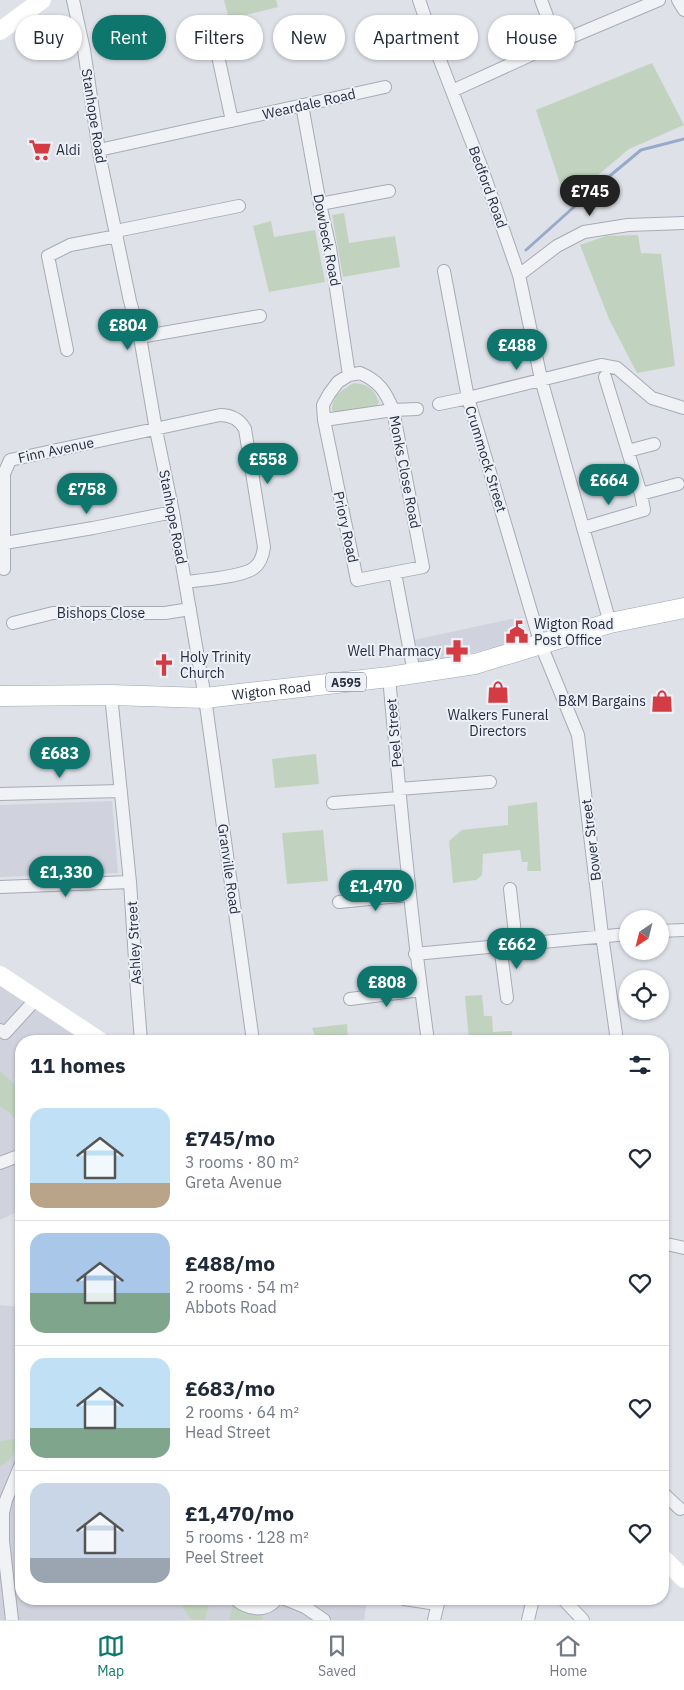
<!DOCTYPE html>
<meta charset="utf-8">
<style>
:root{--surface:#fff;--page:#f6f6f7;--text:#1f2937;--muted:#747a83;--line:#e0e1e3;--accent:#0f766e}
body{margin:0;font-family:"IBM Plex Sans",sans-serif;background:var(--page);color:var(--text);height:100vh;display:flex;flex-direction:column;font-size:19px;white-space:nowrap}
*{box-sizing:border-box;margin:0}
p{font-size:16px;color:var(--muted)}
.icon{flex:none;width:28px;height:28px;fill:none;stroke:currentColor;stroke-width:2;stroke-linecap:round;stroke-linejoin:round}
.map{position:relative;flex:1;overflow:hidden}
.panel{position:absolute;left:15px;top:1035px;width:654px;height:570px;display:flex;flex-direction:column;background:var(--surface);border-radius:20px;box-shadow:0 1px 4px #0004}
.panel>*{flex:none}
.banner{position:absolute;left:15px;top:15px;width:655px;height:45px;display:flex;gap:10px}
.needle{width:32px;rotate:215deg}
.buttons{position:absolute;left:619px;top:910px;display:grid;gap:10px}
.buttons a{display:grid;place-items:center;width:50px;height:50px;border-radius:50%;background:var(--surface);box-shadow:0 1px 4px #0004;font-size:25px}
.price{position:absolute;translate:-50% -42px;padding:0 11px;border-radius:18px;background:var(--accent);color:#fff;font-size:16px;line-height:32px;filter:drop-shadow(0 1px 2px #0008)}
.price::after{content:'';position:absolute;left:50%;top:30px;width:15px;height:11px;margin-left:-8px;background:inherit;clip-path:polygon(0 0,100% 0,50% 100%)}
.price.on{background:#222;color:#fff}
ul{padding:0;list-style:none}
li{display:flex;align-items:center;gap:15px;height:125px;padding:0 15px}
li+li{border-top:1px solid var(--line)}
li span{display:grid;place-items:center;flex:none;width:140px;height:100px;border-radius:15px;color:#555}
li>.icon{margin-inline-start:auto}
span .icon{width:60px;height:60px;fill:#fffc;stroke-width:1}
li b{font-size:21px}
h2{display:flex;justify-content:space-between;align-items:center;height:60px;padding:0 15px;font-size:21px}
.chip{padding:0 18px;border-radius:22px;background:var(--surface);box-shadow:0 1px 4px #0004;font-size:18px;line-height:45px}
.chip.on{background:var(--accent);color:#fff}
.tabs{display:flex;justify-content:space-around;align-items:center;height:70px;border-top:1px solid var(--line);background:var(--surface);font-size:14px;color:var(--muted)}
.tabs a{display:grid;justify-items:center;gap:2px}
.tabs .on{color:var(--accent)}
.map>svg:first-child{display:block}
.built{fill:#d0d3dd}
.green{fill:#c1d3bf}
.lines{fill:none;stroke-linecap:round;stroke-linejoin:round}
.stream{stroke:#97aaca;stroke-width:3}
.minor-casing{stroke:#a7abb6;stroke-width:14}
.primary-casing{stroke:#9da4b4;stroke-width:21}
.minor{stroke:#f1f2f6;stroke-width:12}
.secondary{stroke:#fff;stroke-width:18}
.primary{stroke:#fff;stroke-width:20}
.labels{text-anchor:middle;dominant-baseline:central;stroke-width:4;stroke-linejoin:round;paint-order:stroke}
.shield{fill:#edf0f6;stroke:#626877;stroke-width:1}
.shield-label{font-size:12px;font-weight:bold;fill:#262d40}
.street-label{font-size:14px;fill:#262d40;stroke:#edf0f6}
.poi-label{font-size:14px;fill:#262d40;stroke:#edf0f6;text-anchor:start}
</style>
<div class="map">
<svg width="684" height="1620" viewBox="0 0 684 1620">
<rect width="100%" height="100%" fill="#dee1e8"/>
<path class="built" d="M521,617L528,640L414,666L409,641Z
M112,801L118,873L0,877V805Z
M0,985L64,1025L84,1041H21V1210L0,1220Z
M0,1305L21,1307V1599H367L364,1620H0Z"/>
<path class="green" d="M224,0H276L278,7L229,19Z
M652,63L684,125L629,149L566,202L536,110Z
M344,213L349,243L395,236L400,267L343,277L332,215Z
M271,221L274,237L315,230L325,282L269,292L253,226Z
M638,235L641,253L661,254L675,366L637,373L609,319L580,245L606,236Z
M354,383C370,385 373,388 379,402L376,407L337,414L332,410C332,396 342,390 354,383Z
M316,754L319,784L275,788L272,759Z
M537,802L541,871H527L528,862H522L520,850L483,854L482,875L476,880L453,883L449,841L462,830L508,825V806Z
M323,830L328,881L287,884L282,833Z
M482,995L484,1016H492L493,1032L512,1031V1041H469L465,996Z
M347,1024L348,1041H317L312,1028Z
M0,1071L21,1090V1126L11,1114L0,1106Z
M20,1438C15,1450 13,1461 0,1466V1441Z
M177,1599H210L205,1620H191Z
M233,1603L262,1613L263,1620H229Z"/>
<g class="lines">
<path class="stream" d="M526,250L594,189L641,150L684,139"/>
<defs>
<path id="minor" d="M73,0L84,50L100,158L130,301L140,337L156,430L173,512L205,698L253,1041
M419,0L438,55L481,166L519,275L541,379L610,623
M541,0L557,43
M678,0L684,10
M212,28L232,121
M452,91L557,43L659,0
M302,105L320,204L330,248L349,375
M99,150L385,87
M320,204L389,191
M116,231L239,206
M444,271L468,398L541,645L578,735L602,935L617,1041
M519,275L557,246L584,232L628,225L684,223
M140,337L260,316
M67,350L48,256L70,245L117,236
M360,373C379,381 386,392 393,410L423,567L357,580L324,420L323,405L329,394L338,382L349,375Z
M439,404L468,398L601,365L617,368L652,398L684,408
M324,420L393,410L417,409
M628,451L654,444
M641,494L678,484
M583,528L644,510L641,494L605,377
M5,543L93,528L173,512
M4,569V474L10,460L220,415C231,415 240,420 245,429L264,547C263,555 261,563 254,568C242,577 202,580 185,582
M395,573L414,673
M13,623L53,613H165L190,609
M389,677C400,799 411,920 428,1041
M111,695L130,882L137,991L141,1041
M399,789L490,782
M0,794L121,791
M333,803L399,798
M0,887L130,882
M510,889L516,943
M339,902L409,895
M660,931L684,930
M500,945L507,998
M415,954L628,934
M350,999L421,990
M0,1030L5,1033L37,998
M0,1163L21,1155
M662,1243L684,1248
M662,1492L680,1509
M235,1599C248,1610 265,1613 277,1599
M285,1599L305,1607L324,1620
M404,1599L437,1604
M563,1599L583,1620
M12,1620L3,1541V1513L6,1500L21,1464
M434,1620L439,1599
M528,1620L533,1599"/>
<g id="primary">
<path id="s1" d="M0,696L111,695L205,698L389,677L475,664L610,623L684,608"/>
</g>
</defs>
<use href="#minor" class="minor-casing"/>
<use href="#primary" class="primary-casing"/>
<use href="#minor" class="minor"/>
<path class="secondary" d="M0,31L42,0
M0,975L100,1041
M662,1557L684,1579"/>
<use href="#primary" class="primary"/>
</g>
<defs>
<symbol id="supermarket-bare" viewBox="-9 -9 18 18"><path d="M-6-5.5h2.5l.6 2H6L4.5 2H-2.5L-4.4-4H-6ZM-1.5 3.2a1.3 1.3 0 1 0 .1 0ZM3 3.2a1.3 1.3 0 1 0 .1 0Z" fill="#d43c43" stroke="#edf0f6" stroke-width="2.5" paint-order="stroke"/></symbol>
<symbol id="civic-bare" viewBox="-9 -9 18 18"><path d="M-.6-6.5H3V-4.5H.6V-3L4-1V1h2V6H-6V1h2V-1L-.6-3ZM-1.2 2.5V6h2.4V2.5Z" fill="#d43c43" stroke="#edf0f6" stroke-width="2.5" paint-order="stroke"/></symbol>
<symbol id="pharmacy-bare" viewBox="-9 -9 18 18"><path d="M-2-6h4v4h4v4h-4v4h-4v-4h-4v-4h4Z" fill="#d43c43" stroke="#edf0f6" stroke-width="2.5" paint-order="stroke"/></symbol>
<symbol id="church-bare" viewBox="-9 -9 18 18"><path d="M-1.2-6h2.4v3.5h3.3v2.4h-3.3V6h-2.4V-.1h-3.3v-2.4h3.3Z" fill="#d43c43" stroke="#edf0f6" stroke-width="2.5" paint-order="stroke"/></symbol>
<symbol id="shop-bare" viewBox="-9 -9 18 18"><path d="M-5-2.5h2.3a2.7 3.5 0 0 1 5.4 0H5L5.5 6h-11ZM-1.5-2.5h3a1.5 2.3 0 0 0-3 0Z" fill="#d43c43" stroke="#edf0f6" stroke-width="2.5" paint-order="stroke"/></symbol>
</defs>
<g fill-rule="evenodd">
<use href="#supermarket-bare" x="24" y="134" width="32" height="32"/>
<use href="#civic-bare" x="501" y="616" width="32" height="32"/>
<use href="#pharmacy-bare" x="441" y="635" width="32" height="32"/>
<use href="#church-bare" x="148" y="649" width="32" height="32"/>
<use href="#shop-bare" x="482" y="676" width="32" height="32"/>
<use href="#shop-bare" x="646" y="685" width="32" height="32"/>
</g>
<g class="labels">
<rect class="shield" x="326" y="672.5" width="40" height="19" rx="4"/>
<g class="shield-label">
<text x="346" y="682">A595</text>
</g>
<g class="street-label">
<text transform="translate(309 104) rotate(-13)">Weardale Road</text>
<text transform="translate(94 116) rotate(81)">Stanhope Road</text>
<text transform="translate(488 187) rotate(70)">Bedford Road</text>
<text transform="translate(327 240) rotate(79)">Dowbeck Road</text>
<text transform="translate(56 450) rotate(-12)">Finn Avenue</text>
<text transform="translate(486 459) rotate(73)">Crummock Street</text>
<text transform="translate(405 472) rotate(79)">Monks Close Road</text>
<text transform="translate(173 517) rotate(79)">Stanhope Road</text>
<text transform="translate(346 527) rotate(78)">Priory Road</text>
<text x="101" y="613">Bishops Close</text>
<text stroke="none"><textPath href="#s1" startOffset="272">Wigton Road</textPath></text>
<text transform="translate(394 733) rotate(-95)">Peel Street</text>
<text transform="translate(591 840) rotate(-97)">Bower Street</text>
<text transform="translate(229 869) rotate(82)">Granville Road</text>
<text transform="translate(134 943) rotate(-93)">Ashley Street</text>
</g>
<g class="poi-label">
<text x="56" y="150">Aldi</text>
<text x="534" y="624">Wigton Road<tspan x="534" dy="16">Post Office</tspan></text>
<text x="441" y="651" text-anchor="end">Well Pharmacy</text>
<text x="180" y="657">Holy Trinity<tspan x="180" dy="16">Church</tspan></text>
<text x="646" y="701" text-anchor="end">B&amp;M Bargains</text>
<text x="498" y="715" text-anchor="middle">Walkers Funeral<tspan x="498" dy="16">Directors</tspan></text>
</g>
</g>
</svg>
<div class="buttons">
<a><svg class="needle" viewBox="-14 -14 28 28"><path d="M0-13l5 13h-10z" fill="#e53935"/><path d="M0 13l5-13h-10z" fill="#747a83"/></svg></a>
<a><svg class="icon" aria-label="locate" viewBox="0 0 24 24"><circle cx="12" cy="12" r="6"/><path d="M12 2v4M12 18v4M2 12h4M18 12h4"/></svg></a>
</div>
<b class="price on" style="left:590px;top:217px">£745</b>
<b class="price" style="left:128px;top:351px">£804</b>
<b class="price" style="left:517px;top:371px">£488</b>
<b class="price" style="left:268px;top:485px">£558</b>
<b class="price" style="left:609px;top:506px">£664</b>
<b class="price" style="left:87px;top:515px">£758</b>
<b class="price" style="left:60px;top:779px">£683</b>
<b class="price" style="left:66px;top:898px">£1,330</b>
<b class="price" style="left:376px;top:912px">£1,470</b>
<b class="price" style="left:517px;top:970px">£662</b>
<b class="price" style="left:387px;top:1008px">£808</b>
<div class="banner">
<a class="chip">Buy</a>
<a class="chip on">Rent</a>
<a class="chip">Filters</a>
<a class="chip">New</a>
<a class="chip">Apartment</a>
<a class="chip">House</a>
</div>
<section class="panel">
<h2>11 homes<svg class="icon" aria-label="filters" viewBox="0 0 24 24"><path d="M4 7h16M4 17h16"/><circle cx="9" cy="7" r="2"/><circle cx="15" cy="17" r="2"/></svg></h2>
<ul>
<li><span style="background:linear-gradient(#bfe0f5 75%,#b9a48a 0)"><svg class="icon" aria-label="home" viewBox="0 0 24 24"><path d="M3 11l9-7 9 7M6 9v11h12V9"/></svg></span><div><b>£745/mo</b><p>3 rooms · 80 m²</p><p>Greta Avenue</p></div><svg class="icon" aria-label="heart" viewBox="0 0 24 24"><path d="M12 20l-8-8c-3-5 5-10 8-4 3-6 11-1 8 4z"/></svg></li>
<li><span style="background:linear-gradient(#a9c7e8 60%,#7fa58c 0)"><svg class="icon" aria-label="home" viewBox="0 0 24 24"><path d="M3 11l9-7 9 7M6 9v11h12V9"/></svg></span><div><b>£488/mo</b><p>2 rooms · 54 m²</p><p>Abbots Road</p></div><svg class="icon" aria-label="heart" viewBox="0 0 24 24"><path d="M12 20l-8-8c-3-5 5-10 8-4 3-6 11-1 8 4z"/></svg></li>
<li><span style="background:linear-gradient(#bfe0f5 70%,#7fa58c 0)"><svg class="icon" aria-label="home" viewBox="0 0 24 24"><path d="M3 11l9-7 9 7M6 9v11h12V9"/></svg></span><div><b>£683/mo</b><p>2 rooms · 64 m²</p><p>Head Street</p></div><svg class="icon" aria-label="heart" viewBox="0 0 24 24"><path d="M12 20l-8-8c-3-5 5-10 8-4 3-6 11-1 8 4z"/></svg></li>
<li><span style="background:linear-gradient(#c9d6e8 75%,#9aa5b1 0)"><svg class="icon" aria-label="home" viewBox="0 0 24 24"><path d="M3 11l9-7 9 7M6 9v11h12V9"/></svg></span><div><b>£1,470/mo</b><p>5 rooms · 128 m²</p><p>Peel Street</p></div><svg class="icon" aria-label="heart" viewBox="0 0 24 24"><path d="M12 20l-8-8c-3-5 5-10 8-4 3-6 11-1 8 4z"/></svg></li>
</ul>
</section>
</div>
<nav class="tabs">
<a class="on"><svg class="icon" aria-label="map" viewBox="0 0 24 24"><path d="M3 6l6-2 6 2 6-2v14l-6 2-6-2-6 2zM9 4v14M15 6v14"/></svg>Map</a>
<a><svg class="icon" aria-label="saved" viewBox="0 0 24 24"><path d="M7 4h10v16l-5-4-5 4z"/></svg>Saved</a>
<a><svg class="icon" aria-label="home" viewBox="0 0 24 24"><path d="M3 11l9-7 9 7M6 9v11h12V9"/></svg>Home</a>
</nav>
